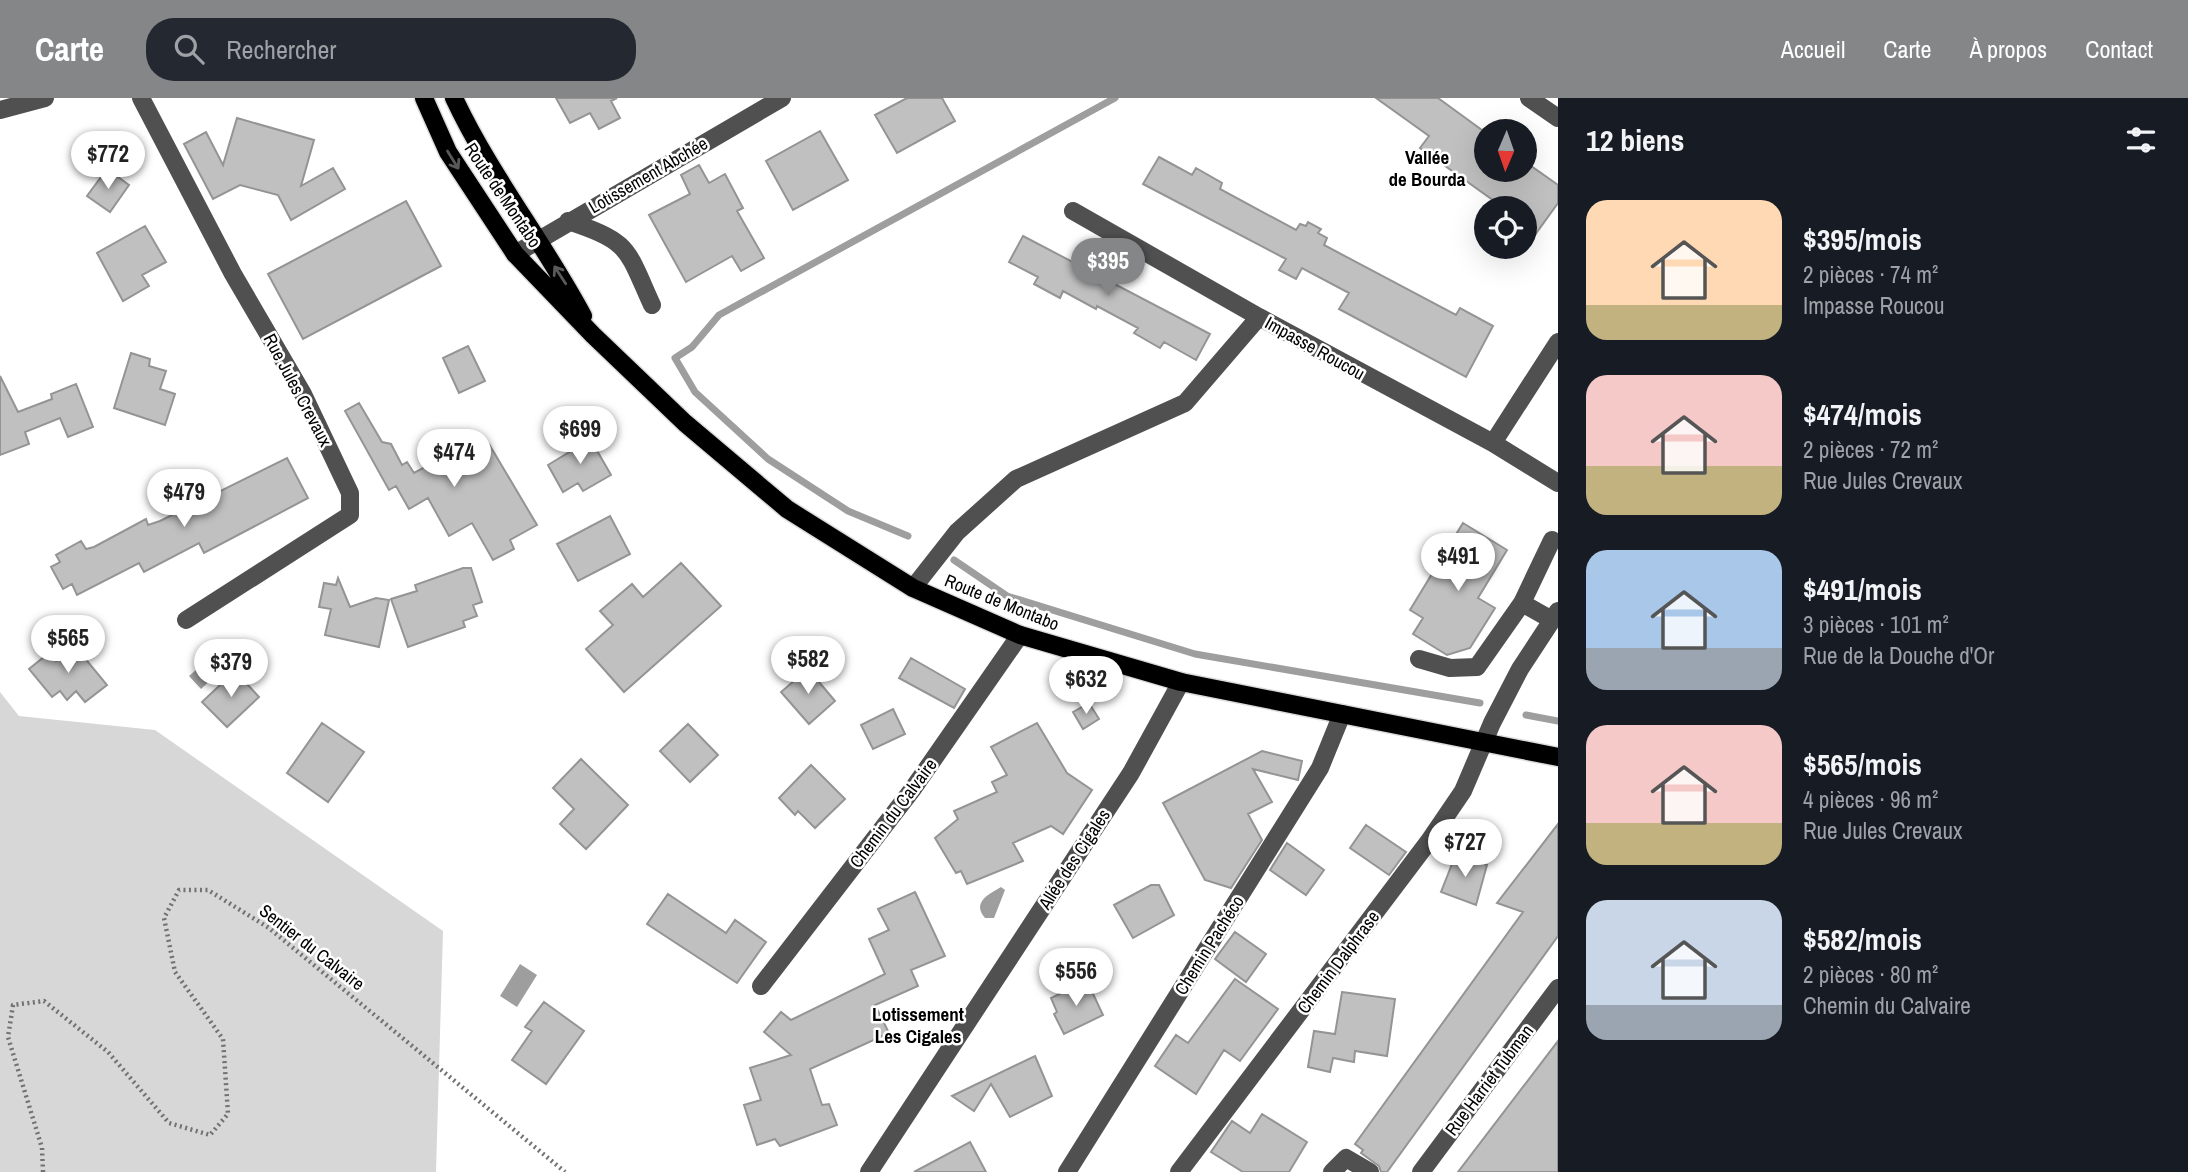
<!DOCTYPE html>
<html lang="fr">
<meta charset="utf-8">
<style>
:root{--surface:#171b24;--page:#242831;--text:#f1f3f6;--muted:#9ea1a6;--accent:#858687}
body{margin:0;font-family:"Archivo Narrow",sans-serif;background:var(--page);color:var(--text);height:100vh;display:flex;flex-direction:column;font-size:26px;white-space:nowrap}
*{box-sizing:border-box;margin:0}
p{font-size:23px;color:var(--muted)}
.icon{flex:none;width:38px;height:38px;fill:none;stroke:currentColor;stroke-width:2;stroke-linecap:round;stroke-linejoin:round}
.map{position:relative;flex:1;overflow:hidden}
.drawer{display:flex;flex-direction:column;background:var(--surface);width:630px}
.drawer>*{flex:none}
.needle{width:46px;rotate:182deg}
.controls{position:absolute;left:1474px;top:21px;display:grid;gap:14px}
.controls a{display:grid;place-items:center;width:63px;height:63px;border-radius:50%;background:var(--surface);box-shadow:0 7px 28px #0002;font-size:35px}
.price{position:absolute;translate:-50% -60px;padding:0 16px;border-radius:24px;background:#fff;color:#222;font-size:23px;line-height:46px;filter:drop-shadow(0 2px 4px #0008)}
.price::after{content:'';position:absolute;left:50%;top:42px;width:21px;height:16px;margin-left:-10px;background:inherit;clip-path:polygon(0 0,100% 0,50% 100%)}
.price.selected{background:var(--accent);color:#fff}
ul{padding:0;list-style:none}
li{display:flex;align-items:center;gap:21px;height:175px;padding:0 28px}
li span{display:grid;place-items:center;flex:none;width:196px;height:140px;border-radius:21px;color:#555}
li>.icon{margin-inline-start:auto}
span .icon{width:84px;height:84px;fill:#fffc;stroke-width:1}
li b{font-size:30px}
h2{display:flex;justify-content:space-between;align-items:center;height:84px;padding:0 28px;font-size:30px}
header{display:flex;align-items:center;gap:42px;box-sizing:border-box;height:98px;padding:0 35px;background:var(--accent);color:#fff}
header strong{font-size:33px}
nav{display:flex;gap:38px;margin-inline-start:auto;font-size:24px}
.search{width:490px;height:63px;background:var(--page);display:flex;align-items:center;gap:18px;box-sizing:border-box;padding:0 24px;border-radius:28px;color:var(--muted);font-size:26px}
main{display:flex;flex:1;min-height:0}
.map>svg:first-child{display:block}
.green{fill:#d7d7d7}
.water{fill:#9e9e9e}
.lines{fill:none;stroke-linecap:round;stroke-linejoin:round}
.stream{stroke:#9e9e9e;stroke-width:7}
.building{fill:#c0c0c0;stroke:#949494;stroke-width:2}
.major-casing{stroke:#dbdbdb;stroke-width:21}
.path{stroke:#727272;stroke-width:4.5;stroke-dasharray:2 3.5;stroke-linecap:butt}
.minor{stroke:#505050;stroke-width:18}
.major{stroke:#000;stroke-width:18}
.oneway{stroke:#595959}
.labels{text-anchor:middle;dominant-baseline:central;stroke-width:5;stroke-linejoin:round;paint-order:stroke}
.street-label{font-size:18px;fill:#000;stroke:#fff}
.neighbourhood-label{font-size:19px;font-weight:bold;fill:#000;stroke:#fff}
</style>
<header>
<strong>Carte</strong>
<div class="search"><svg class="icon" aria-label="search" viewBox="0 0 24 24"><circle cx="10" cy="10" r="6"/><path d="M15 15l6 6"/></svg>Rechercher</div>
<nav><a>Accueil</a><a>Carte</a><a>À propos</a><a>Contact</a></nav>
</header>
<main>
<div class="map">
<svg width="1558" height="1074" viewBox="0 0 1558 1074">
<rect width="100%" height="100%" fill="#fff"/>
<path class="green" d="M0,594L19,618L155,632L443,833L436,1074H0Z"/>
<path class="water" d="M217,553L228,566L201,591L189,578Z
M1001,789L1005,792L994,820H985C972,805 987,797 1001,789Z
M520,866L537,877L517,909L500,898Z"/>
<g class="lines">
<path class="stream" d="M908,438L848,413L768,361L695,294L675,260L692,249L719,217L1115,0
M954,462L1007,498L1195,556L1480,605
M1526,617L1558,623"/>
</g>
<path class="building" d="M556,0H617L611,3L620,20L599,31L590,15L570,25Z
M907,0H942L955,23L897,55L875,17Z
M1376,0H1438L1486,35V72H1524V63L1558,87V105L1524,152V110H1504L1420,50L1429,38Z
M237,20L314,42L301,88L333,70L345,91L291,122L278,97L240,87L213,101L184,46L206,34L223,67Z
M820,33L848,82L793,112L766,63Z
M1159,59L1192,77L1196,70L1222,85L1220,91L1296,132L1300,126L1306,128L1308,124L1321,131L1318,135L1327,140L1324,147L1456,217L1460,210L1493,228L1466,279L1339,211L1349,195L1302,170L1296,181L1279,172L1286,161L1143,86Z
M699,67L709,85L725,76L743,110L737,113L764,160L741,173L732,158L686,184L649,117L690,96L681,77Z
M107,71L129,87L110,114L87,98Z
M406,103L441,168L303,241L268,176Z
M145,128L166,164L142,177L149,188L123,203L97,155Z
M1023,138L1210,236L1196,262L1164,244L1160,250L1134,235L1138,230L1097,208L1096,211L1063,193L1060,200L1034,186L1038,179L1009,164Z
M468,248L485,283L459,295L443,260Z
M131,255L150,261L149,268L166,273L160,291L175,296L165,327L114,310Z
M0,278L18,314L52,301L51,296L76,286L93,329L68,339L60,320L25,334L29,346L0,357Z
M359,305L382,344L391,346L402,367L407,364L414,375L461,350L465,359L489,346L537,427L510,442L514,451L493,462L472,425L449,438L428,400L409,411L396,388L389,392L345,313Z
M588,337L611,377L583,393L578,385L563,394L548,367L571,353L568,348Z
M287,360L308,400L204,455L199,445L144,474L139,465L77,497L72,486L63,491L51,469L60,464L56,457L81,443L86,451L94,449L146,421L148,427L160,423Z
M610,418L630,456L578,483L557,446Z
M1463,425L1507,452L1478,500L1495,510L1470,550L1447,557L1413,536L1423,520L1410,512Z
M681,465L721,508L624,594L586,551L613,527L600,513L632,486L643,499Z
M463,470H471L482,504L473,507L477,518L463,523L465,529L408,549L391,501L417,493L415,487Z
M338,480L350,509L376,500L389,502L379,549L325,537L331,511L319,509L324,485L336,487Z
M74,547L107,587L85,604L76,593L67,602L60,593L52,599L29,571L49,555L56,563Z
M911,560L965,591L954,610L899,580Z
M808,571L835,603L809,626L781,594Z
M235,573L259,599L227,629L202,604Z
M1089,605L1099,621L1083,631L1073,614Z
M893,611L905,636L873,651L861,627Z
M322,625L364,654L328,704L287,675Z
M1037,625L1067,675L1092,692L1063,736L1051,728L1013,745L1023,763L967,786L961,773L956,775L935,740L958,721L954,713L997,694L992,684L1007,677L991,649Z
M688,626L718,657L690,684L660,653Z
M1262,653L1302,663L1298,682L1253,671L1272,704L1248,716L1262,742L1231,790L1205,782L1163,705Z
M581,661L628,707L586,751L560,726L574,711L553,690Z
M811,667L845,701L815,730L798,713L795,717L779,700Z
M1558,726V838L1387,1074H1381L1379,1068L1361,1055L1363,1052L1355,1046L1523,814L1497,805Z
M1366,727L1406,754L1389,777L1350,750Z
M1287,745L1324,772L1306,797L1270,772Z
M1456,756L1487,767L1476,807L1441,794Z
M1151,787H1159L1174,817L1133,840L1114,807Z
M915,794L945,858L911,872L918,888L875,907L889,935L810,971L822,1007L829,1006L837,1027L780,1048L775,1041L757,1047L744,1007L761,1002L750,970L791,957L764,934L781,914L791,922L885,876L869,841L889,832L878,811Z
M668,796L726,835L735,822L766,844L737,885L647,826Z
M1235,834L1266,856L1246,884L1215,861Z
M1235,881L1278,911L1240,963L1224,952L1196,996L1155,968L1176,937L1188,945Z
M1087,883L1103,917L1064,936L1054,916L1057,914L1051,900Z
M1342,894L1395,901L1387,958L1355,953L1354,964L1333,960L1330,974L1308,969L1314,933L1335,936Z
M544,904L584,933L546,986L512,962L532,933L525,929Z
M1558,943V1074H1458Z
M1035,958L1052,998L1010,1019L991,986L974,1013L952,998Z
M1262,1016L1307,1044L1289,1074H1243L1211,1054L1232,1023L1250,1035Z
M970,1044L986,1074H914Z"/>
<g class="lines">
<defs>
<path id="major" d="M424,0L448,54L515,156L593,237L685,325L787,411L913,490L1020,537L1181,584L1558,659
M454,0C490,77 543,143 583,218"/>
</defs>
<use href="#major" class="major-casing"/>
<path class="path" d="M43,1074L42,1050L8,939L13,907L44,903L108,954L169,1025L210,1037L228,1016L223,941L175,874L164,820L179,792H208L269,830L565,1074"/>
<path class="minor" d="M141,0L233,176L303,296L350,395V417L186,522
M1529,0L1558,20
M0,12L45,0
M1073,113L1259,219L1493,345L1558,385
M568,123C631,144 626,150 652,207
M515,156L782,0
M1493,345L1558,244
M1552,442L1522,505L1552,522
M913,490L957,434L1016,381L1185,305L1259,219
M1419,561L1450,570L1477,569L1522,505
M761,888L912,692L1020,537
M869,1074L1131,675L1181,584
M1067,1074L1320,670L1342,616
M1179,1074L1429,743L1463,693L1492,625L1520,571L1558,513
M1332,1074L1346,1060L1370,1074
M1421,1074L1558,890"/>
<use href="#major" class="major"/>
</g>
<defs><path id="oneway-shaft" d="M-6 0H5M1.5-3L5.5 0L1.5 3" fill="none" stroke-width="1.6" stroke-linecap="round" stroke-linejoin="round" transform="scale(1.75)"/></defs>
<g class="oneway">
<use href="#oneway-shaft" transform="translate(453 62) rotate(58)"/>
<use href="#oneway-shaft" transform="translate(560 177) rotate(-123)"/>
</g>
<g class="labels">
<g class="street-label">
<text transform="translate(648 77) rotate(-30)">Lotissement Abchée</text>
<text transform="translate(503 97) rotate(56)">Route de Montabo</text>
<text transform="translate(1315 250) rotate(29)">Impasse Roucou</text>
<text transform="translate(298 292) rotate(62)">Rue Jules Crevaux</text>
<text transform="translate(1002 504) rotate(22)">Route de Montabo</text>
<text transform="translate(893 715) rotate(-53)">Chemin du Calvaire</text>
<text transform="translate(1074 761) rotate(-57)">Allée des Cigales</text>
<text transform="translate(1209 847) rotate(-58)">Chemin Pachéco</text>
<text transform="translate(312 849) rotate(38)">Sentier du Calvaire</text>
<text transform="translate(1338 864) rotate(-53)">Chemin Dalphrase</text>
<text transform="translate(1489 982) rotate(-53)">Rue Harriet Tubman</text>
</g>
<g class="neighbourhood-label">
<text x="1427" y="59">Vallée<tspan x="1427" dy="22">de Bourda</tspan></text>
<text x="918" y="916">Lotissement<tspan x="918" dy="22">Les Cigales</tspan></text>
</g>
</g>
</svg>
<div class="controls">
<a><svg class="needle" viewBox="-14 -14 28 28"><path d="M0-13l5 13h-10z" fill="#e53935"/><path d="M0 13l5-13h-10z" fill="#9ea1a6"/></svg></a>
<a><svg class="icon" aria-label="locate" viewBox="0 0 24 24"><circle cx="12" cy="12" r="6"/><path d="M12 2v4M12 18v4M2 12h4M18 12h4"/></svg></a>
</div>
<b class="price" style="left:108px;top:93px">$772</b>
<b class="price selected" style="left:1108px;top:200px">$395</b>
<b class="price" style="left:580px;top:368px">$699</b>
<b class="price" style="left:454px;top:391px">$474</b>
<b class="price" style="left:184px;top:431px">$479</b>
<b class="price" style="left:1458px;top:495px">$491</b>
<b class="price" style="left:68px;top:577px">$565</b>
<b class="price" style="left:808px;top:598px">$582</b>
<b class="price" style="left:231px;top:601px">$379</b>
<b class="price" style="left:1086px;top:618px">$632</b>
<b class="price" style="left:1465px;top:781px">$727</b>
<b class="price" style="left:1076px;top:910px">$556</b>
</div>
<section class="drawer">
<h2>12 biens<svg class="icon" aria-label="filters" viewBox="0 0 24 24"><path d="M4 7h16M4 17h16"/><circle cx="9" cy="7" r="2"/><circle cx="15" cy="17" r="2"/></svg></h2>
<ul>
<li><span style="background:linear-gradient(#ffd9b3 75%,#c2b280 0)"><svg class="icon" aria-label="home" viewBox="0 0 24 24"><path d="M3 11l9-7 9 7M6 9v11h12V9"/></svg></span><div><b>$395/mois</b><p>2 pièces · 74 m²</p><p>Impasse Roucou</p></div></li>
<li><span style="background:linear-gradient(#f6c9c9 65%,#c2b280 0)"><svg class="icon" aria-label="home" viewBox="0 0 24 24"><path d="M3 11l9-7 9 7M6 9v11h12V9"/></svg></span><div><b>$474/mois</b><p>2 pièces · 72 m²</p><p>Rue Jules Crevaux</p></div></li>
<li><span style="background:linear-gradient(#a9c7e8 70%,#9aa5b1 0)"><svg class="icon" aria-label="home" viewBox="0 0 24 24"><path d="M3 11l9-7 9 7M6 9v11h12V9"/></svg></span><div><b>$491/mois</b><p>3 pièces · 101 m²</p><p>Rue de la Douche d'Or</p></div></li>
<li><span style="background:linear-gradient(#f6c9c9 70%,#c2b280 0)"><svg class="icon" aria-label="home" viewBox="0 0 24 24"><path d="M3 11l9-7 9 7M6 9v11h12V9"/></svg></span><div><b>$565/mois</b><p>4 pièces · 96 m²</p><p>Rue Jules Crevaux</p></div></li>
<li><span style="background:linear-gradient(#c9d6e8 75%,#9aa5b1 0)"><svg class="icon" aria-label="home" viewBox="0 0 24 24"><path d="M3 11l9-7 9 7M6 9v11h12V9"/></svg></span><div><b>$582/mois</b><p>2 pièces · 80 m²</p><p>Chemin du Calvaire</p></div></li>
</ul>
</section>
</main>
